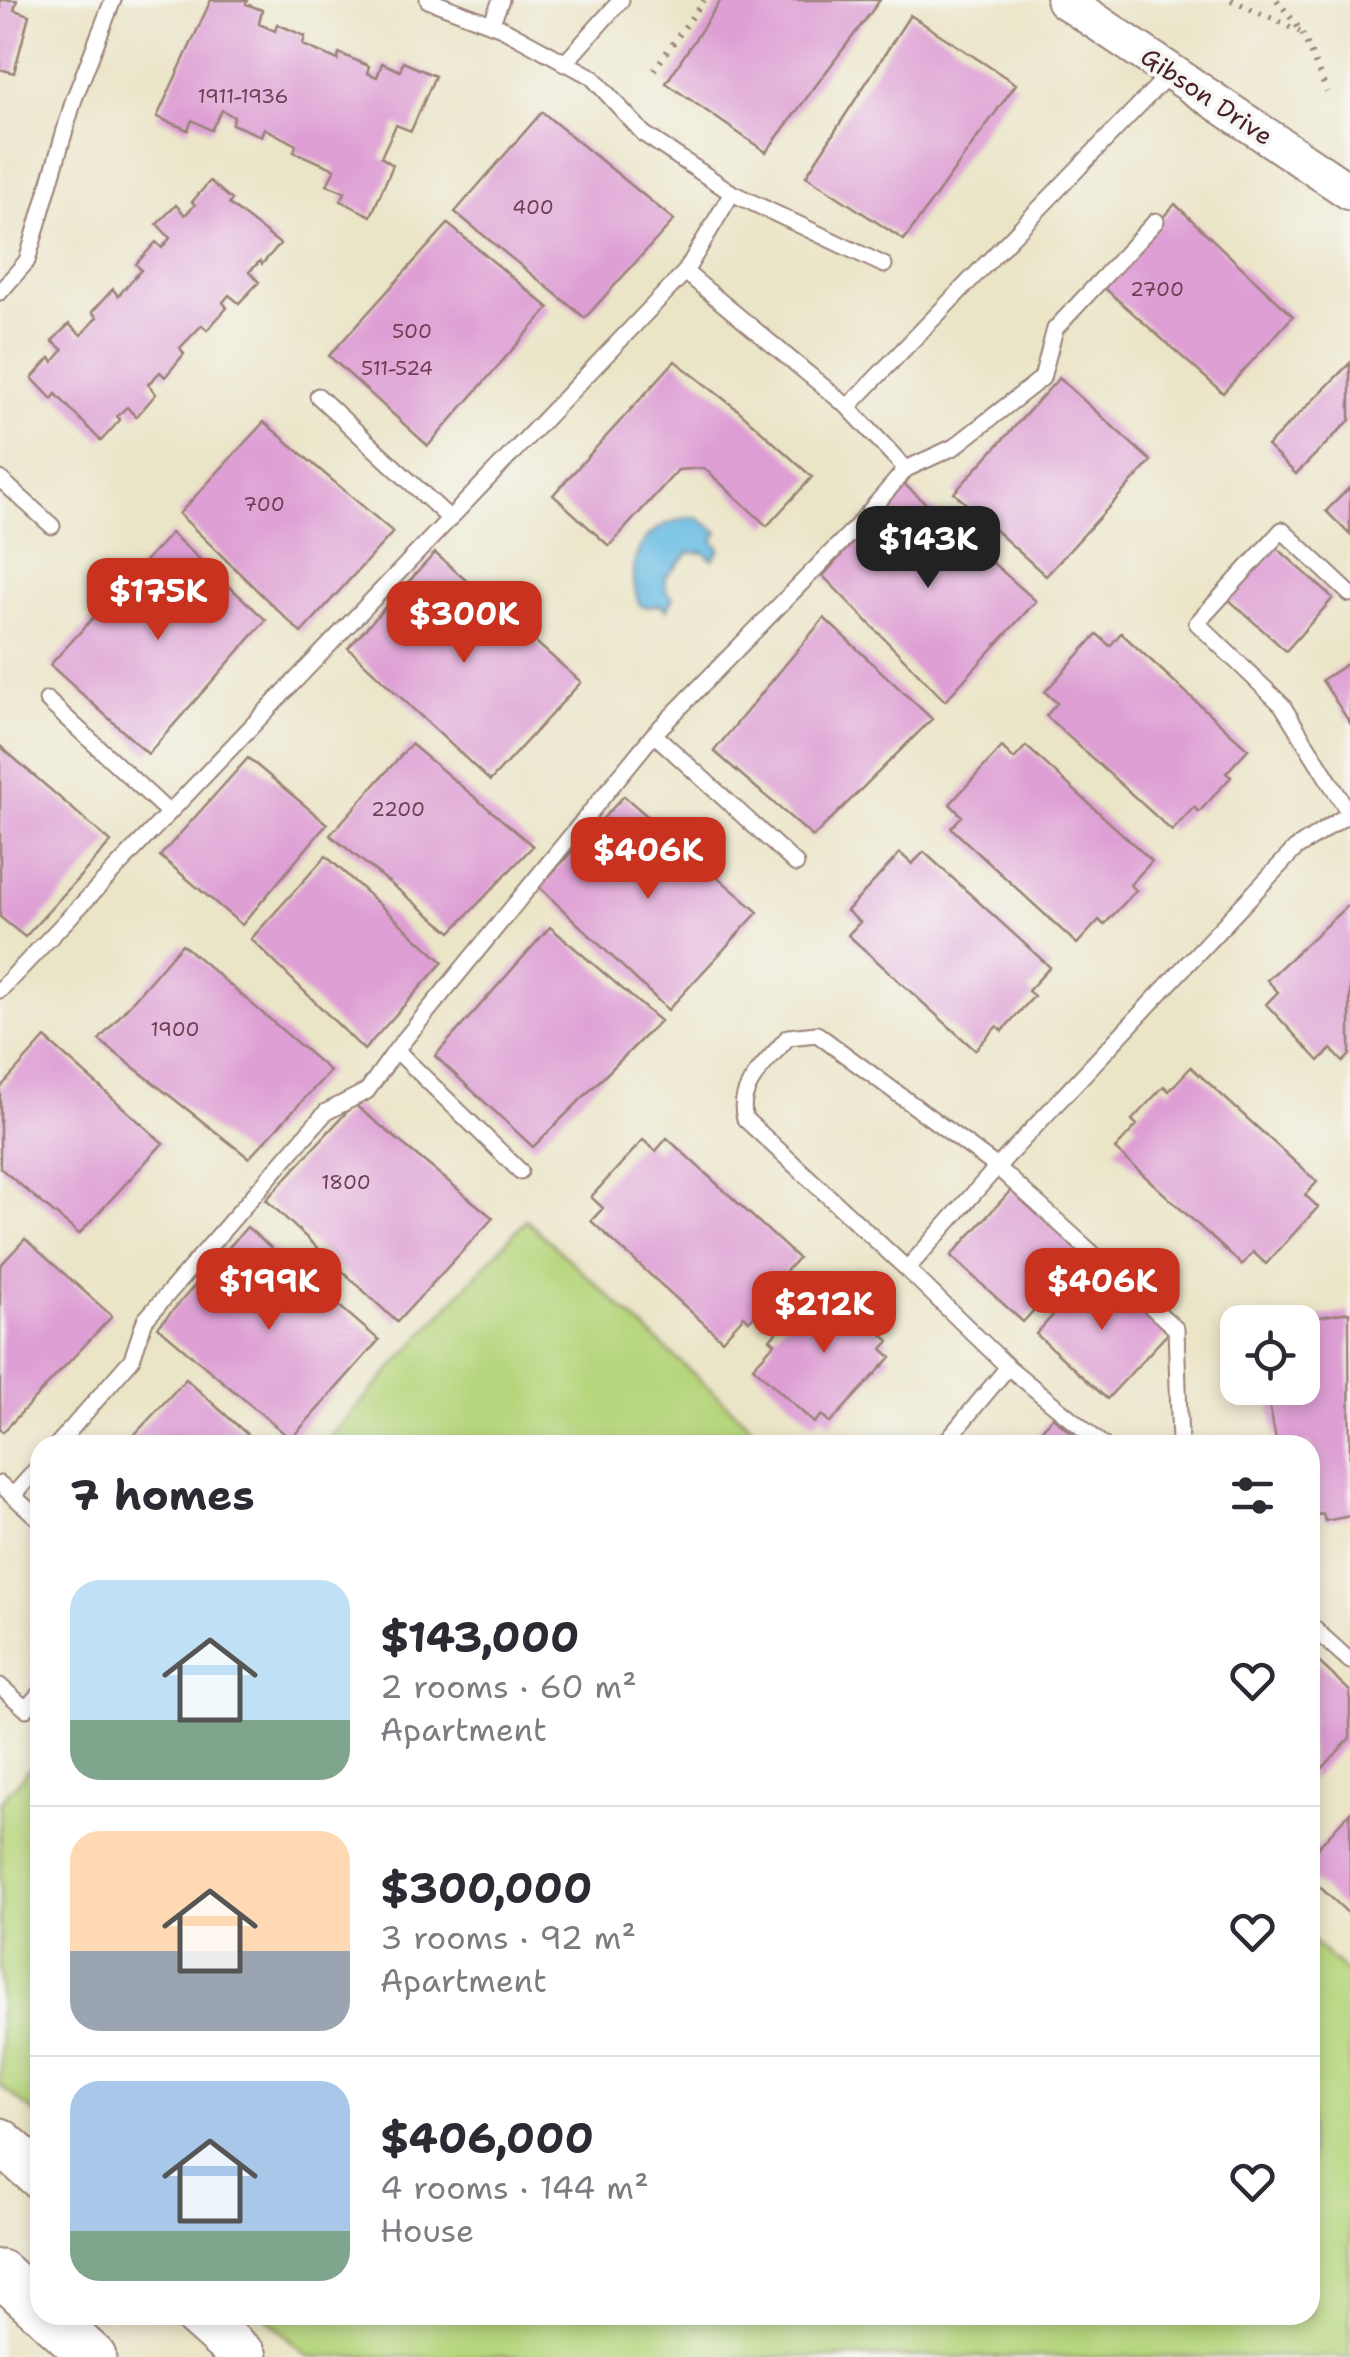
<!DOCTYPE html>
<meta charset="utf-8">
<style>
:root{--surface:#fff;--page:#f2f2f3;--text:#2b2b33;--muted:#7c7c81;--line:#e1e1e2;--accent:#c8321e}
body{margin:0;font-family:"Shantell Sans",sans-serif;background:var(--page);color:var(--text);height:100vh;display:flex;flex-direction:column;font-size:38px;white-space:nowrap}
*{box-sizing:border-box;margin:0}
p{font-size:32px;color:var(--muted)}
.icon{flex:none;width:55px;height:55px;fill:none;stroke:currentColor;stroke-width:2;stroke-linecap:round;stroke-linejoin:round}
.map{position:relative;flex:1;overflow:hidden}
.drawer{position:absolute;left:30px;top:1435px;width:1290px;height:890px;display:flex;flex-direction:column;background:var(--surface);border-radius:30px;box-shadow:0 5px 15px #0003}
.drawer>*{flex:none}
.fabs{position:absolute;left:1220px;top:1305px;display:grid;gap:20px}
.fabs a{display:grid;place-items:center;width:100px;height:100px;border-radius:20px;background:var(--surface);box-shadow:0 5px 15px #0003;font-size:50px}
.price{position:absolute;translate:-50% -85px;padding:0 22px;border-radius:20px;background:var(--accent);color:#fff;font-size:32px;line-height:65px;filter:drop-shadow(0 2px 5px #0008)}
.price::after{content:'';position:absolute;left:50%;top:60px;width:30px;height:22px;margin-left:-15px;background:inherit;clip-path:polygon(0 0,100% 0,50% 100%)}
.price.current{background:#222;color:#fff}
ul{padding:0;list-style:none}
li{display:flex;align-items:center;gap:30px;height:250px;padding:0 40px}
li+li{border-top:2px solid var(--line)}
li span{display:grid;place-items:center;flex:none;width:280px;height:200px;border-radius:30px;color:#555}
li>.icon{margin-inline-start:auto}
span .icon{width:120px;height:120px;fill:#fffc;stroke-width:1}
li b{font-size:42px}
h2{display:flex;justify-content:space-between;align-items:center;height:120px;padding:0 40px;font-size:42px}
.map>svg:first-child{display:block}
.green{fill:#b6d57c;stroke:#807a54;stroke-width:2.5}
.water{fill:#66bce3;stroke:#586e87;stroke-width:2.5}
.building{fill:#de9fd4}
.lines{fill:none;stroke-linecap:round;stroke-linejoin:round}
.service-casing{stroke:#9a8279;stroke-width:19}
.tertiary-casing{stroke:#9a8279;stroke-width:39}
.primary-casing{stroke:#9a8279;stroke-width:49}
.path{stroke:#9a8279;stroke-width:6;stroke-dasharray:2.5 8;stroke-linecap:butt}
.service{stroke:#fff;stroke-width:15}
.tertiary{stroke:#fff;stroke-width:35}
.primary{stroke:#fff;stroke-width:45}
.labels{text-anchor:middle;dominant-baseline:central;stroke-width:8;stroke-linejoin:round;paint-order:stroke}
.number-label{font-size:20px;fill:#6f3f55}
.street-label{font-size:25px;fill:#4a1f2b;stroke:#f6f6f2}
</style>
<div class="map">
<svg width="1350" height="2357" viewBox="0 0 1350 2357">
<rect width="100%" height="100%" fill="#f6f6f2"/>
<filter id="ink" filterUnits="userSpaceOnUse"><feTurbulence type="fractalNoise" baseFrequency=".01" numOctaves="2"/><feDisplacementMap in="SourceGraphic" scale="20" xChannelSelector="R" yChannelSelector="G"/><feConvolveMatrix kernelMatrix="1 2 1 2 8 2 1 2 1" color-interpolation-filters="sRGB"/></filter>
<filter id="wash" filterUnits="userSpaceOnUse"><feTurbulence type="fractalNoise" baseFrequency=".0048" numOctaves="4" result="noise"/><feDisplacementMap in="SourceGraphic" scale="40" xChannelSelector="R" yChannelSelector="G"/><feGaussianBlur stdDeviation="2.25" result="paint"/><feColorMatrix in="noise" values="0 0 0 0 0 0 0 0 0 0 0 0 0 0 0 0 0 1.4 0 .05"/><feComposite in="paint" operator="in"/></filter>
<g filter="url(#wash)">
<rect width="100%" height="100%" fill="#ebe5c7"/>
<path class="green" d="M526,1220L771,1445H323Z
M40,1758V2117L0,2086V1802Z
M1310,1939L1350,1976V2357H310L264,2315H1310Z"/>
<path class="water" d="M696,517L718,532L713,540L720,549L713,560L703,552L689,553L665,578L666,591L673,598L666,610L661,605L645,607L639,604C623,555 645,522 696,517Z"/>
<g id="blocks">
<path class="building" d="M0,0H17L14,10L29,15L14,73L0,69Z
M211,0H247L246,4L262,10L259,24L275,31L277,24L305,36L303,45L338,60L339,53L369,66L367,73L377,77L382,63L400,71L403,62L435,76L411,131L396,125L381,157L393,165L371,216L341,201L345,192L327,185L335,169L294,152L296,145L264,128L261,136L232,124L234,117L222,110L211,130L192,120L188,130L157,117Z
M721,0H880L766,152L666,83Z
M910,15L1016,84L904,240L806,176Z
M542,112L674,220L585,318L455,212Z
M210,181L232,200L229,204L280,244L262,264L260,261L249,272L259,282L239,303L229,295L223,302L227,308L207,330L202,325L180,348L184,354L165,377L160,372L148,384L156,394L136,417L127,407L117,416L120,420L101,441L56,394L52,399L32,378L50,358L53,362L63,350L52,341L69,324L81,335L97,317L92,312L113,289L118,296L141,270L136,264L156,242L162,248L170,238L157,224L176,205L185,215L195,205L192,202Z
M1175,204L1293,316L1223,393L1101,285Z
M448,224L549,308L428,446L329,356Z
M675,361L738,410L812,477L767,526L704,468L678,470L609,546L553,495Z
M1350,363V420L1296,474L1267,446Z
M1059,378L1151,461L1046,576L954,493Z
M264,422L393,532L301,633L179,514Z
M904,484L1036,601L945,701L823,576Z
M1350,487V535L1326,511Z
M171,533L266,620L148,754L50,665Z
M1275,546L1333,598L1286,651L1228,599Z
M435,553L581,682L490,781L348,648Z
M824,618L932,719L813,837L714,751Z
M1121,633L1248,749L1226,773L1231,777L1199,812L1194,807L1172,831L1046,716L1057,703L1045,692L1097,634L1110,646Z
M1350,662V723L1322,680Z
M411,744L533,846L451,932L330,835Z
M0,746L111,842L25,937L0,917Z
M1026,746L1152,861L1130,885L1136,890L1104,925L1099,920L1077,944L951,828L962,816L950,804L1002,747L1014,759Z
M248,758L327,824L242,925L160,856Z
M624,796L758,912L668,1010L539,887Z
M924,852L1050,967L1028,991L1034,996L1002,1031L997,1026L975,1050L848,935L860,922L847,911L900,853L912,864Z
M326,856L443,962L364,1050L251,939Z
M1350,903V1055L1343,1062L1331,1049L1319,1061L1266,1004L1278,992L1267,980Z
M550,927L660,1021L533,1147L435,1056Z
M182,944L330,1071L249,1158L99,1040Z
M45,1038L163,1143L79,1234L0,1168V1088Z
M1191,1067L1317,1182L1305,1195L1318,1207L1266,1264L1253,1252L1242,1265L1115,1149L1137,1125L1132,1120L1164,1086L1169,1091Z
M354,1104L493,1218L397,1322L266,1200Z
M667,1138L798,1258L776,1282L781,1287L749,1321L744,1316L722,1340L591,1221L603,1208L591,1197L643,1140L656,1151Z
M1012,1189L1084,1255L1023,1322L951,1256Z
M247,1227L379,1340L291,1439L158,1327Z
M25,1239L112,1316L3,1432L0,1430V1266Z
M1097,1267L1169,1332L1107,1399L1036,1334Z
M828,1285L889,1341L882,1349L891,1357L830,1423L822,1415L814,1423L753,1367L775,1343L770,1339L801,1304L806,1309Z
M1349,1312L1350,1516L1325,1521L1323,1514L1310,1516V1445H1277L1266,1388H1302V1320Z
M186,1379L259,1445H125Z
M1053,1417L1084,1445H1028Z
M1310,1654L1350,1691V1738L1310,1782Z
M1350,1812V1915L1310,1878V1856Z"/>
</g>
</g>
<g filter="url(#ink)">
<use href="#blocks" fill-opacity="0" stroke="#9a8279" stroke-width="2.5"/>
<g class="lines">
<defs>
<path id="service" d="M428,0L502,28L592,77L644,134L732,193L884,265
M491,24L501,0
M564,64L621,0
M685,272L848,407L906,469
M0,292L27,261L74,99L113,0
M318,396L450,519
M848,407L1171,72
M0,479L52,526
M47,700L169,813
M654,734L796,864
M1349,813L1282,705L1197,623L1282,530L1350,594
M0,990L685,272L732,193
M396,1050L520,1171
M907,1269L745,1119C735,1087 769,1061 788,1037L817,1034L997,1167L1176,1329L1180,1445
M57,1445L132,1359L145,1320L326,1112L367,1091L396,1050L654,734L856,527L906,469L954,447L1042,378L1055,329L1156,221
M943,1445L1008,1367
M1103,1445L1008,1367L907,1269L997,1167L1295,849L1350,813
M0,1484L40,1520
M13,1496L40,1465
M1310,1625L1350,1661
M0,1686L26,1709L40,1693"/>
<path id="tertiary" d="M1064,0L1350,192"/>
<path id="primary" d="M0,2141L40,2176
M0,2273L40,2309
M47,2315L93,2357
M197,2315L244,2357"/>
</defs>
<use href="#service" class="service-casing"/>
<use href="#tertiary" class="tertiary-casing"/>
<use href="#primary" class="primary-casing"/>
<path class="path" d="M1231,0L1301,32
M1277,0L1302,32L1327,92
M654,70L704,0"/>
<use href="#service" class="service"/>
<use href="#tertiary" class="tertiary"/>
<use href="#primary" class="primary"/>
</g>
</g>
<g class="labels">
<g class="number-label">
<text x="243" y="96">1911-1936</text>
<text x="533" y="207">400</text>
<text x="1157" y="289">2700</text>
<text x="412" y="331">500</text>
<text x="397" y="368">511-524</text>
<text x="264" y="504">700</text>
<text x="398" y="809">2200</text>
<text x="175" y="1029">1900</text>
<text x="346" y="1182">1800</text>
</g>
<g class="street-label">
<text transform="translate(1207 96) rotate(34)">Gibson Drive</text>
</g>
</g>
</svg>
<div class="fabs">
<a><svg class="icon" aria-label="locate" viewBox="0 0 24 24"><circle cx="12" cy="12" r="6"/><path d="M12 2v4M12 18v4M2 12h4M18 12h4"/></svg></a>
</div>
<b class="price current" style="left:928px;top:591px">$143K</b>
<b class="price" style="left:158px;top:643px">$175K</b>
<b class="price" style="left:464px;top:666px">$300K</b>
<b class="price" style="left:648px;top:902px">$406K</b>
<b class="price" style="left:269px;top:1333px">$199K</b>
<b class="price" style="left:1102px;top:1333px">$406K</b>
<b class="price" style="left:824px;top:1356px">$212K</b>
<section class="drawer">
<h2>7 homes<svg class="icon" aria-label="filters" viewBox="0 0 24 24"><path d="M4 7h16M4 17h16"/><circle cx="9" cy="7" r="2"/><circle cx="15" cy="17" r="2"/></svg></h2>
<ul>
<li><span style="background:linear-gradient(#bfe0f5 70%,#7fa58c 0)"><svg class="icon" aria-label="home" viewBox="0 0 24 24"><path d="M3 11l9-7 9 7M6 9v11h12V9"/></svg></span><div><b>$143,000</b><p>2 rooms · 60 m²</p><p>Apartment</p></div><svg class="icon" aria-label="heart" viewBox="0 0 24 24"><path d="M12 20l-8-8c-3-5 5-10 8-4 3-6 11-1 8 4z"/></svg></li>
<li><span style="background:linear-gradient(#ffd9b3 60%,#9aa5b1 0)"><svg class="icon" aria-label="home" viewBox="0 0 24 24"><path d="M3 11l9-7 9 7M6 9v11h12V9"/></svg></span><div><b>$300,000</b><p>3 rooms · 92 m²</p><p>Apartment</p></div><svg class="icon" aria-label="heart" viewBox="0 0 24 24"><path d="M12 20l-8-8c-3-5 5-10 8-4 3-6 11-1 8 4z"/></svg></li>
<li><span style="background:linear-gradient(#a9c7e8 75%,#7fa58c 0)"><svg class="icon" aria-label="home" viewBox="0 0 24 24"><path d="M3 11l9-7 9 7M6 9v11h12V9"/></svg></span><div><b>$406,000</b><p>4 rooms · 144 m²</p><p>House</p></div><svg class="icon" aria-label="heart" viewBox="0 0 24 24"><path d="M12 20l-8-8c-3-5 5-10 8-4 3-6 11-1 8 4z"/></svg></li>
</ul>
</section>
</div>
